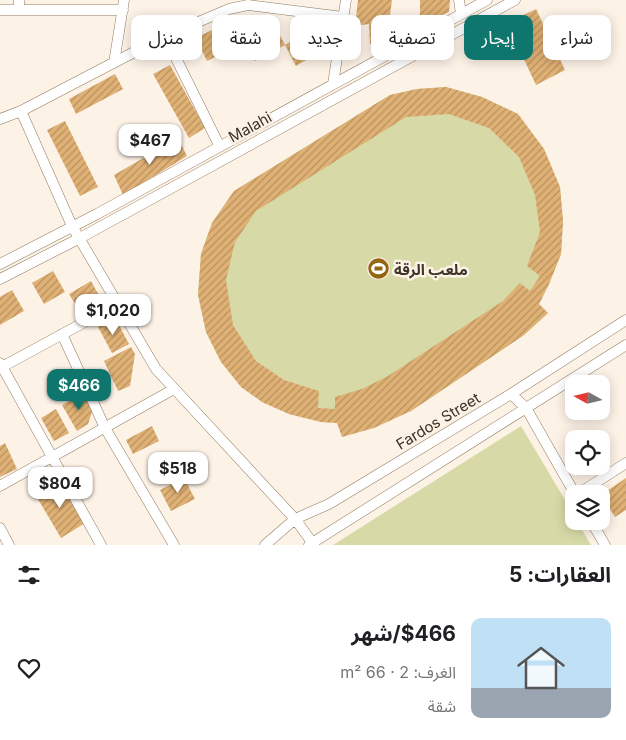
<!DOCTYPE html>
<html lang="ar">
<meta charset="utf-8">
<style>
:root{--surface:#fff;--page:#f2f2f2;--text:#202124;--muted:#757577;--accent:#0f766e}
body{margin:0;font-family:Inter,"Noto Sans Arabic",sans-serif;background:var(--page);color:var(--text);direction:rtl;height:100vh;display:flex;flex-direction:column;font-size:19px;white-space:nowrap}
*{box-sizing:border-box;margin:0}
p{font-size:16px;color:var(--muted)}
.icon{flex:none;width:28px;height:28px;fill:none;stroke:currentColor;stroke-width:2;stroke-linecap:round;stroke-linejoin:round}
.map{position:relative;height:545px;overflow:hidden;direction:ltr}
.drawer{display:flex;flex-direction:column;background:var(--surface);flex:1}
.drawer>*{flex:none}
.top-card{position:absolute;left:15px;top:15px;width:596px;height:45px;direction:rtl;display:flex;gap:10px}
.needle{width:32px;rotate:278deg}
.fabs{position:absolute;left:565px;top:375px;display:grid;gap:10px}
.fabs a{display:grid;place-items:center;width:45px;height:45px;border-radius:10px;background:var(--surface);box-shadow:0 2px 12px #0003;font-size:25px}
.price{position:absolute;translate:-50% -42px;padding:0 11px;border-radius:10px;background:#fff;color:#222;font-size:16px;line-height:32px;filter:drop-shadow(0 1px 2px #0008)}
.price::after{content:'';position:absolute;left:50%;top:30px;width:15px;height:11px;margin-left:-8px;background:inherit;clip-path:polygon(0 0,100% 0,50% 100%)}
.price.active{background:var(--accent);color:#fff}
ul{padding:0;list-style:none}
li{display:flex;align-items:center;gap:15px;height:125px;padding:0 15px}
li span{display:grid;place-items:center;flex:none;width:140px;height:100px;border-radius:10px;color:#555}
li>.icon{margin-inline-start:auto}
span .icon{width:60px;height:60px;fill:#fffc;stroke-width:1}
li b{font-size:21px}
h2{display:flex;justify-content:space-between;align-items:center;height:60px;padding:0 15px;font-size:21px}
.chip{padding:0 18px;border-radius:10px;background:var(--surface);box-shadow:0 2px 12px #0003;font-size:18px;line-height:45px}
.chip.active{background:var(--accent);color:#fff}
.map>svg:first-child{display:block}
.green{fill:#d7daa7}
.building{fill:url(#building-hatch);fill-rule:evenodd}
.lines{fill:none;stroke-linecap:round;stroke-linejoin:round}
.minor-casing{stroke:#907a5e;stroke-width:11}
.minor{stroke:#fff;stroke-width:10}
.labels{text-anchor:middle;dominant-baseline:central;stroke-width:5;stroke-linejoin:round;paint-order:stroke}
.street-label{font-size:15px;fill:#3d3428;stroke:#fdf2e6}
.poi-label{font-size:15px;font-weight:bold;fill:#3d3428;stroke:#fdf2e6;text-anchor:start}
</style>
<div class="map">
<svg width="626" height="545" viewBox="0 0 626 545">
<defs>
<pattern id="building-hatch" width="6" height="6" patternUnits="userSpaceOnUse" patternTransform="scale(1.25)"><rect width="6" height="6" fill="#e0b175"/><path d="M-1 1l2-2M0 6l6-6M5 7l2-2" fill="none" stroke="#b79160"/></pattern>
</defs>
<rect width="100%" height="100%" fill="#fdf2e6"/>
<path class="green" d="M446,87L482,97L518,114L544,149L560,187L563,221L561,254L549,284L539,304L548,313L524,335L411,411L337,423L321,422L289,414L262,402L221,362L206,332L198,295L201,254L212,223L234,191L390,95L417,89Z
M521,426L574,515V521H577L591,545H333Z"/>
<path class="building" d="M358,0H392L387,38L370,44L369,24L355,26Z
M420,0H450L449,12L420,25Z
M536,9L565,70L536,85L507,23Z
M234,19L245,42L207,61L196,38Z
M275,26L285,45L255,61L245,42Z
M315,27L327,48L296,66L285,45Z
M170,65L205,128L189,138L153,74Z
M115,74L123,89L76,114L69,99Z
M446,87L482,97L518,114L544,149L560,187L563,221L561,254L549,284L539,304L548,313L524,335L411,411L374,428L342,437L337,423L321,422L289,414L262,402L241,387L221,362L206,332L198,295L201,254L212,223L234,191L390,95L417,89ZM449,114L489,128L519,157L535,195L540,232L527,266L540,276L530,291L520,283L503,301L388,376L362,389L335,397V409L318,408L319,391L284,380L256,361L233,325L226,280L235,242L256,211L406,117Z
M65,121L98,187L80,196L47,130Z
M178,138L187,156L123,195L114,175Z
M53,271L65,292L44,304L32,283Z
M91,281L103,303L82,315L69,294Z
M12,290L24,311L0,325V297Z
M115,318L129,344L112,353L98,327Z
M131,347L135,354L130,386L118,391L104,361Z
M84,393L92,412L88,424L77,431L62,405Z
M56,409L69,433L54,441L41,418Z
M152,426L159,441L133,454L126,440Z
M5,443L17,469L0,477V446Z
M184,478L195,499L171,511L160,490Z
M626,478V510L615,517L601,495Z
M59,480L85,523L61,538L35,494Z"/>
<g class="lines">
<defs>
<path id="minor" d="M459,0L461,14
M0,10H123
M19,10V0
M165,36L219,145
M114,63L124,0
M333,84L346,0
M21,111L72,226L156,369L295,519L314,545
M0,119L21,111L165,36L229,9L248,5L343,17
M0,264L97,214L487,0
M0,279L80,238L515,0
M62,334L105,428L174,545
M0,363L101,545
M0,368L118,304
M511,394L526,408L575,494
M0,486L174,389
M578,494L626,463
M591,521L605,545
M0,528L9,545
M265,545L295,519L329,504L511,394L626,320
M309,545L626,345"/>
</defs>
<use href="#minor" class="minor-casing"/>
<use href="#minor" class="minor"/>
</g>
<defs>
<symbol id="stadium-disc" viewBox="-11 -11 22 22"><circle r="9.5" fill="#936612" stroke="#fdf2e6"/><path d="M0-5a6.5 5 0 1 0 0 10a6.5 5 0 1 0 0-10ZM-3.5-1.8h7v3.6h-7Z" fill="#fff"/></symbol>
</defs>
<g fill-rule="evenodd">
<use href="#stadium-disc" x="366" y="256" width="25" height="25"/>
</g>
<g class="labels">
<g class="street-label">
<text transform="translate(250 127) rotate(-29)">Malahi</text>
<text transform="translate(438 421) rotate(-31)">Fardos Street</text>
</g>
<g class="poi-label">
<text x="394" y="269">ملعب الرقة</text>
</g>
</g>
</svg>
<div class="fabs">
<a><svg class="needle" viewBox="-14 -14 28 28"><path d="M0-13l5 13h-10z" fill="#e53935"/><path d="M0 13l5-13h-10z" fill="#757577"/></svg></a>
<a><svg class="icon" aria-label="locate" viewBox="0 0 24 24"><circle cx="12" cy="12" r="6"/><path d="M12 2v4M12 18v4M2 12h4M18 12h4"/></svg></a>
<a><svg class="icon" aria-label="layers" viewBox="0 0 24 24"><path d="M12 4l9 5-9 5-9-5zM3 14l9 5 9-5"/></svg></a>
</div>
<b class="price" style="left:150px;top:166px">$467</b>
<b class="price" style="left:113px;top:336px">$1,020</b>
<b class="price active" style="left:79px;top:411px">$466</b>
<b class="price" style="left:178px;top:494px">$518</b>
<b class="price" style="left:60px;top:509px">$804</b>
<div class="top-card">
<a class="chip">شراء</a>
<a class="chip active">إيجار</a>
<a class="chip">تصفية</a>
<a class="chip">جديد</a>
<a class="chip">شقة</a>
<a class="chip">منزل</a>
</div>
</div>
<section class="drawer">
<h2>العقارات: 5<svg class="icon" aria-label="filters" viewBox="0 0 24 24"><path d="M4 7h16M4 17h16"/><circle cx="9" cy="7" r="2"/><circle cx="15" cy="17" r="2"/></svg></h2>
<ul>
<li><span style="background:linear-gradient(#bfe0f5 70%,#9aa5b1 0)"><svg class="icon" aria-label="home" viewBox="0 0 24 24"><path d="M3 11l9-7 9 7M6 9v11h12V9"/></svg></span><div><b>$466/شهر</b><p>الغرف: 2 · 66 m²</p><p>شقة</p></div><svg class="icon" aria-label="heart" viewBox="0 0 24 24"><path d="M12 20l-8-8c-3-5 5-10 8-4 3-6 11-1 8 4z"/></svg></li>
</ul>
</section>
